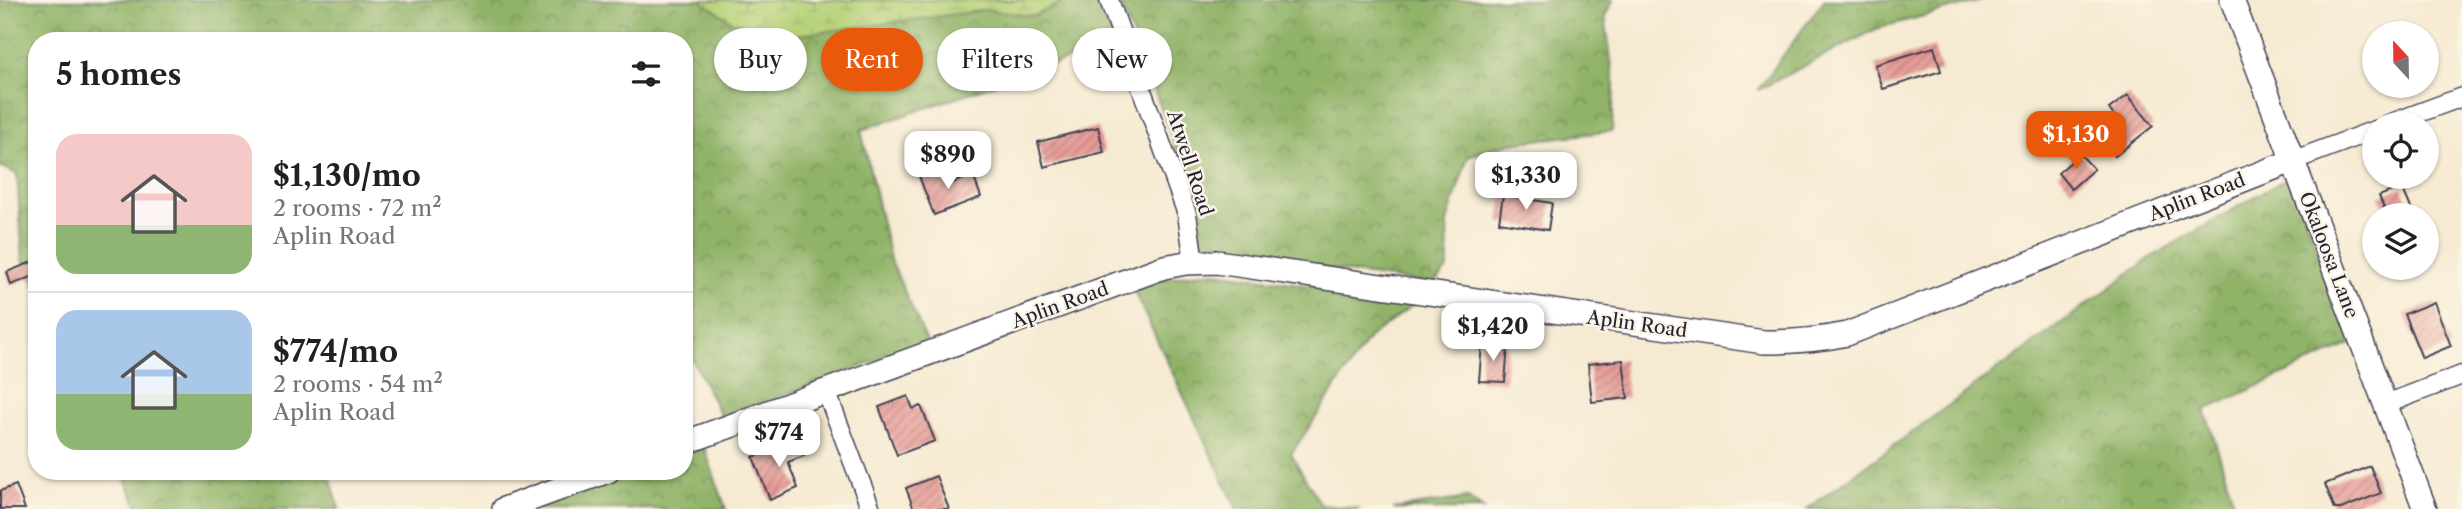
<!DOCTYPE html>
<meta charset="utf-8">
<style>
:root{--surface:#fff;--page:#f2f2f2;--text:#202124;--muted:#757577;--line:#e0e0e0;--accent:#ea580c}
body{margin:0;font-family:"Libre Caslon Text",serif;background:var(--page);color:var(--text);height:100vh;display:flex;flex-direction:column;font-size:26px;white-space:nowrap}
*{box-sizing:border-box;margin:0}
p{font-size:23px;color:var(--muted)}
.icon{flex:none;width:38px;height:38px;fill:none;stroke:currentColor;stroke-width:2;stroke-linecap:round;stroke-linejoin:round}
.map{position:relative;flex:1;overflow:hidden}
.sheet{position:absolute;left:28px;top:32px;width:665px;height:448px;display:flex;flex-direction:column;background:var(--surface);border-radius:28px;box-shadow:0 2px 5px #0004}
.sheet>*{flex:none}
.top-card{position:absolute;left:714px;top:28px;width:665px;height:63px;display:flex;gap:14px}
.needle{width:46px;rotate:338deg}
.buttons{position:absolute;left:2362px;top:21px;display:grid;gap:14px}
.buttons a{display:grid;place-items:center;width:77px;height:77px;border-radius:50%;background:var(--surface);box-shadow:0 2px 5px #0004;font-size:35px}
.price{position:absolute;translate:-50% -60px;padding:0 16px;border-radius:14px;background:#fff;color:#222;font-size:23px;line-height:46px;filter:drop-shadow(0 2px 4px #0008)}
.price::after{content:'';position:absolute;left:50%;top:42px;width:21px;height:16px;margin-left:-10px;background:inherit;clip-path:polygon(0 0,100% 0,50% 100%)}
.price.on{background:var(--accent);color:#fff}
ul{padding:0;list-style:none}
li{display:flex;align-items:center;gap:21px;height:175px;padding:0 28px}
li+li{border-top:2px solid var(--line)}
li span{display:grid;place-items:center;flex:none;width:196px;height:140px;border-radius:21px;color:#555}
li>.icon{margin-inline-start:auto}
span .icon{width:84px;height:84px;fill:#fffc;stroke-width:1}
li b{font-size:30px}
h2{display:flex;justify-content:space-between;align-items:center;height:84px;padding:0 28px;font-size:30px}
.tag{padding:0 24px;border-radius:32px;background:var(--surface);box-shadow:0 2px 5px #0004;font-size:24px;line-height:63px}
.tag.on{background:var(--accent);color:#fff}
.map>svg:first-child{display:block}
.forest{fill:url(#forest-crowns);stroke:#596a52;stroke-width:2}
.wetland{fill:url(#wetland-marsh);stroke:#6c7a59;stroke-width:2}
.building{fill:url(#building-hatch)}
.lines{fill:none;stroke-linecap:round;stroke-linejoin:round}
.minor-casing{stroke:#424052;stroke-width:21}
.tertiary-casing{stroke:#424052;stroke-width:26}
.minor{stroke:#fff;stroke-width:18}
.tertiary{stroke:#fff;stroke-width:23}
.labels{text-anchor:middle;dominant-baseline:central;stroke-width:5;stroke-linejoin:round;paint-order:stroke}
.street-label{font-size:19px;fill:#22223b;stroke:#fcf5e5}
</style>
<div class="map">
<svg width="2462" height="509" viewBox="0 0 2462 509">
<defs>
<pattern id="forest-crowns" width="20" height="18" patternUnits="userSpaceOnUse" patternTransform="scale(1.75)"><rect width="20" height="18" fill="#90b368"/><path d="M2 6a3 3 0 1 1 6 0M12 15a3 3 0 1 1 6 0" fill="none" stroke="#759157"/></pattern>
<pattern id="wetland-marsh" width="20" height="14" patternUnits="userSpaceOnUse" patternTransform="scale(1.75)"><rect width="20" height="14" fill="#b5d177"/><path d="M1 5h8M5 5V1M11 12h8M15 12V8" fill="none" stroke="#9bb368"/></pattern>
<pattern id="building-hatch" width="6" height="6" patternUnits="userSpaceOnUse" patternTransform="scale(1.75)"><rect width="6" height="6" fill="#e69a95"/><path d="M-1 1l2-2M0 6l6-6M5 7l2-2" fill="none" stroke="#ba7d7b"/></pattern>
</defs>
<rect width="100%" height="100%" fill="#fcf5e5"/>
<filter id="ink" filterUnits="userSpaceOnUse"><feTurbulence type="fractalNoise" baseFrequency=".0143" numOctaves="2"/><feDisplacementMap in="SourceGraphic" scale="14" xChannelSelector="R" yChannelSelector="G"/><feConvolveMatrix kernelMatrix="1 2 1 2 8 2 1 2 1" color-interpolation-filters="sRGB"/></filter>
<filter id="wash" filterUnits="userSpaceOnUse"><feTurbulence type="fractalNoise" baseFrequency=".00686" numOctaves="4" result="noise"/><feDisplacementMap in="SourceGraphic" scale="28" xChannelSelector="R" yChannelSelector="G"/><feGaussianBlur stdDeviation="1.57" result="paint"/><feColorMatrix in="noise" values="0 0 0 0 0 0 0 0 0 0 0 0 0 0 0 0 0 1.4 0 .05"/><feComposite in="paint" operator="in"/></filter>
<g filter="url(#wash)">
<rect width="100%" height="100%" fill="#f6ead2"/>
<path class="forest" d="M0,0H700L988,10L1034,16L1067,0H1100L1116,43L861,130L890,259L927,342L722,418L684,343V40H37V289L23,260L17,174L0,166Z
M1119,0H1613L1605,16L1614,83L1612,131L1510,143L1468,156L1447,222L1448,268L1433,284L1202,252C1190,166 1149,81 1119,0Z
M1824,0H1985L1878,28L1758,90Z
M2289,177L2353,343L2205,410L2236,509H1807L2153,256Z
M1217,272L1417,302L1369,338L1291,454L1321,505L1360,509H1237L1133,289C1162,279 1186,273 1217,272Z
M704,447L726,509H534L638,471H684V454Z
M121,471H329L339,509H139Z
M1468,498L1483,509H1393Z"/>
<path class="wetland" d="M700,0H1067L1034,16L987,10L790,36L733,22Z"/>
<g id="blocks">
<path class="building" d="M1934,47L1941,71L1883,89L1875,65Z
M2128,95L2153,126L2115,156L2099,136L2118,121L2109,109Z
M1098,127L1104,152L1044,167L1038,142Z
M2080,154L2094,169L2071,189L2058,173Z
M943,167L950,184L973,175L981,197L934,215L919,176Z
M2402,187L2414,215H2387L2379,196Z
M1503,195L1552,203L1548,230L1499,222Z
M37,260V275L11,285L7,272Z
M2434,302L2451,346L2422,358L2404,314Z
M1482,343L1508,345L1505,382L1479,381Z
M1623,360L1628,398L1592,402L1588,364Z
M908,396L913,409L921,406L935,441L897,455L879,407Z
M798,439L804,456L788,462L798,488L770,500L753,457Z
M2370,466L2381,493L2341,509H2335L2325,484Z
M936,476L949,509H914L906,488Z
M16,485L25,509H0V491Z"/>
</g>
</g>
<g filter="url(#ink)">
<use href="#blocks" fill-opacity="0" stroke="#424052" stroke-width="2"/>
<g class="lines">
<defs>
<path id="minor" d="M1109,0L1187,214L1194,262
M2389,124L2462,97
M2292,161L2375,130
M826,391L871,509
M2386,404L2462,375"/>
<path id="tertiary" d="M2232,0L2425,509
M684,443L1164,267L1186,263L1217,262L1764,342C1793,342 1819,340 1847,334L2292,161
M504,509L608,471"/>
</defs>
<use href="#minor" class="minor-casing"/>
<use href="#tertiary" class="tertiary-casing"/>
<use href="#minor" class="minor"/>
<use href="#tertiary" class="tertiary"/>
</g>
</g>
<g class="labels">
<g class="street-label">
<text transform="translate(1190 163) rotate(72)">Atwell Road</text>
<text transform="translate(2197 197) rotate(-21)">Aplin Road</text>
<text transform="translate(2329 255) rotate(69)">Okaloosa Lane</text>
<text transform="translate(1060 305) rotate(-20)">Aplin Road</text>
<text transform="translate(1637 324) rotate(8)">Aplin Road</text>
</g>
</g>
</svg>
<div class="buttons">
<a><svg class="needle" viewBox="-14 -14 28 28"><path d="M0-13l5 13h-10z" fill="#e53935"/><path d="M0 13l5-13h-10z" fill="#757577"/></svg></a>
<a><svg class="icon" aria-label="locate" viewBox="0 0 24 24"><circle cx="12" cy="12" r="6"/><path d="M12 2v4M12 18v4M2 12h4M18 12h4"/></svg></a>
<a><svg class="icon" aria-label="layers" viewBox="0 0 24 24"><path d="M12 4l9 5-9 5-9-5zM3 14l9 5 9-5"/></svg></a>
</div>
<b class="price on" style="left:2076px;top:171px">$1,130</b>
<b class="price" style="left:948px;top:191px">$890</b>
<b class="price" style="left:1526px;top:212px">$1,330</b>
<b class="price" style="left:1493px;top:363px">$1,420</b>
<b class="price" style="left:779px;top:469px">$774</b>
<div class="top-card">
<a class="tag">Buy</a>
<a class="tag on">Rent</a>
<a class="tag">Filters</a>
<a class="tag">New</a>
</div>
<section class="sheet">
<h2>5 homes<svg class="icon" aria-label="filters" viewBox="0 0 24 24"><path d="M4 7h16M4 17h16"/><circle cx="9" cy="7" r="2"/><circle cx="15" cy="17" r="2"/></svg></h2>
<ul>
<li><span style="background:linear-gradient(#f6c9c9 65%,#8fb573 0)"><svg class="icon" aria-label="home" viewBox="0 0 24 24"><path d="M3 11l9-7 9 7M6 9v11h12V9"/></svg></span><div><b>$1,130/mo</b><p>2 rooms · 72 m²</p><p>Aplin Road</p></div></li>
<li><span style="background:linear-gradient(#a9c7e8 60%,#8fb573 0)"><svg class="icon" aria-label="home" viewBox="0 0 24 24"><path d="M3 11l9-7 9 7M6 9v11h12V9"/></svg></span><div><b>$774/mo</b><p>2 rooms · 54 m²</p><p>Aplin Road</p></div></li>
</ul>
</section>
</div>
